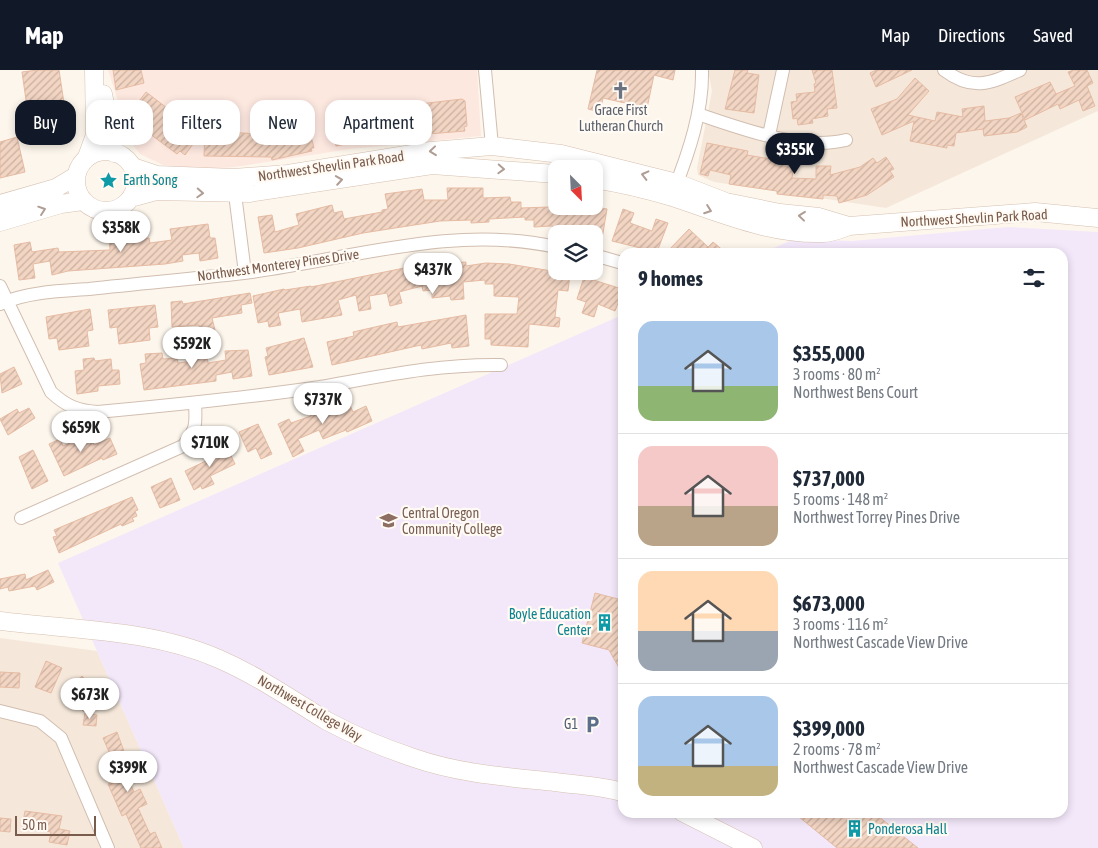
<!DOCTYPE html>
<meta charset="utf-8">
<style>
:root{--surface:#fff;--page:#f6f6f7;--text:#1f2937;--muted:#747a83;--line:#e0e1e3;--accent:#111827}
body{margin:0;font-family:"Asap Condensed",sans-serif;background:var(--page);color:var(--text);height:100vh;display:flex;flex-direction:column;font-size:19px;white-space:nowrap}
*{box-sizing:border-box;margin:0}
p{font-size:16px;color:var(--muted)}
.icon{flex:none;width:28px;height:28px;fill:none;stroke:currentColor;stroke-width:2;stroke-linecap:round;stroke-linejoin:round}
.map{position:relative;flex:1;overflow:hidden}
.side{position:absolute;left:618px;top:178px;width:450px;height:570px;display:flex;flex-direction:column;background:var(--surface);border-radius:15px;box-shadow:0 2px 8px #0003}
.side>*{flex:none}
.top-card{position:absolute;left:15px;top:30px;width:475px;height:45px;display:flex;gap:10px}
.needle{width:32px;rotate:156deg}
.controls{position:absolute;left:548px;top:90px;display:grid;gap:10px}
.controls a{display:grid;place-items:center;width:55px;height:55px;border-radius:10px;background:var(--surface);box-shadow:0 2px 8px #0003;font-size:25px}
.scale{position:absolute;left:15px;bottom:12px;width:81px;box-sizing:border-box;padding-left:5px;border:2px solid #7a5c4d;border-top:0;font-size:14px;line-height:18px;white-space:nowrap;color:#7a5c4d;-webkit-text-stroke:4px #fffaf3;paint-order:stroke}
.price{position:absolute;translate:-50% -42px;padding:0 11px;border-radius:18px;background:#fff;color:#222;font-size:16px;line-height:32px;filter:drop-shadow(0 1px 2px #0008)}
.price::after{content:'';position:absolute;left:50%;top:30px;width:15px;height:11px;margin-left:-8px;background:inherit;clip-path:polygon(0 0,100% 0,50% 100%)}
.price.current{background:var(--accent);color:#fff}
ul{padding:0;list-style:none}
li{display:flex;align-items:center;gap:15px;height:125px;padding:0 20px}
li+li{border-top:1px solid var(--line)}
li span{display:grid;place-items:center;flex:none;width:140px;height:100px;border-radius:15px;color:#555}
li>.icon{margin-inline-start:auto}
span .icon{width:60px;height:60px;fill:#fffc;stroke-width:1}
li b{font-size:21px}
h2{display:flex;justify-content:space-between;align-items:center;height:60px;padding:0 20px;font-size:21px}
.tag{padding:0 18px;border-radius:15px;background:var(--surface);box-shadow:0 2px 8px #0003;font-size:18px;line-height:45px}
.tag.current{background:var(--accent);color:#fff}
header{display:flex;align-items:center;gap:30px;box-sizing:border-box;height:70px;padding:0 25px;background:var(--accent);color:#fff}
header strong{font-size:24px}
nav{display:flex;gap:28px;margin-inline-start:auto;font-size:18px}
.map>svg:first-child{display:block}
.residential{fill:#f5e8da}
.commercial{fill:#fde8e0}
.education{fill:#f3e8fa}
.building{fill:url(#building-hatch);stroke:#e6bba3}
.lines{fill:none;stroke-linecap:round;stroke-linejoin:round}
.street-casing{stroke:#d1beb0;stroke-width:14}
.secondary-casing{stroke:#d6c0b0;stroke-width:19}
.street{stroke:#fff;stroke-width:12}
.secondary{stroke:#fff;stroke-width:18}
.oneway{stroke:#af9d94}
.labels{text-anchor:middle;dominant-baseline:central;stroke-width:4.5;stroke-linejoin:round;paint-order:stroke}
.worship-label{font-size:14px;fill:#5b616d;stroke:#fffaf3}
.street-label{font-size:14px;fill:#7a5c4d;stroke:#fffaf3}
.culture-label{font-size:14px;fill:#0d838f;stroke:#fffaf3;text-anchor:start}
.education-label{font-size:14px;fill:#785e54;stroke:#fffaf3;text-anchor:start}
.service-label{font-size:14px;fill:#4e5e75;stroke:#fffaf3;text-anchor:end}
</style>
<header>
<strong>Map</strong>
<nav><a>Map</a><a>Directions</a><a>Saved</a></nav>
</header>
<div class="map">
<svg width="1098" height="778" viewBox="0 0 1098 778">
<defs>
<pattern id="building-hatch" width="6" height="6" patternUnits="userSpaceOnUse" patternTransform="scale(1.25)"><rect width="6" height="6" fill="#f3d5c3"/><path d="M-1 1l2-2M0 6l6-6M5 7l2-2" fill="none" stroke="#cab0a1"/></pattern>
</defs>
<rect width="100%" height="100%" fill="#fdf6ec"/>
<path class="residential" d="M708,0H1098V41L886,138L714,112L698,105L697,98L712,21Z
M0,568L97,581L184,778H0Z"/>
<path class="commercial" d="M108,0H477L481,66L350,79L235,97L195,100L163,95L140,84L123,62L117,28Z"/>
<path class="education" d="M1008,157L1098,162V778H184L58,493L622,245V742H1062V182H765L794,169L852,171Z"/>
<path class="building" d="M37,0H59L68,60L31,65L22,2Z
M113,0H141L144,13L116,20Z
M597,0H675L673,10L654,5L647,38L603,28L600,42L588,39Z
M735,0H748L747,3L759,5L754,43L725,39Z
M812,0H832L837,38L827,39L828,46L812,49L813,53L798,55L797,48L793,49L791,32L797,31L796,24L815,22L814,14L816,13Z
M876,0H912L876,17L870,3Z
M1074,0H1087L1093,13L1087,16L1095,36L1083,41L1079,30L1060,39L1058,34L1025,50L1015,27L1050,12L1056,24L1075,16L1068,2Z
M915,8L929,21L908,45L935,51L937,42L963,47L962,39L984,36L985,51L1009,48L1021,43L1027,57L1017,62L984,66L983,59L956,63L954,76L947,75V78L910,71L914,51L882,65L871,39L897,29Z
M146,22L171,41L174,37L204,59L185,85L180,81L177,84L127,47Z
M462,29L465,31L467,56L464,57L465,61L404,66L402,36Z
M386,39L391,65L336,76L331,50Z
M307,50L314,78H311L312,81L272,90L271,87L204,86L205,61L261,64V60Z
M17,67L25,102L0,108V72Z
M707,73L748,81L747,85L782,91V88L795,90L792,108L816,109V96H831L830,105L860,97L873,88L877,93L886,87L894,99L890,101L894,107L867,125L839,133L837,126L823,125V129L777,124V121L729,114L731,105L710,100L708,106L700,104Z
M447,118H483V128L510,127L511,132H521V138L576,136V139L594,142L595,137L607,139L602,169L594,168V164L551,156L534,157V150H525V147L489,149V152L471,153V150L440,151L363,163L298,178L264,183L258,147L272,145L275,162L299,155L296,144L332,135L334,143L342,141L344,149L382,142V140L388,139L385,124L422,119L424,130H448Z
M623,139L634,143L630,153L652,161L656,149L668,153L657,182L612,171Z
M208,154L210,168H215L218,188L200,191L199,183L182,185L183,191L165,194L68,201L52,205L50,191L33,194L35,208L19,210L14,175L30,172L32,182L58,178L59,182L110,180L109,163L124,162V171L149,168L150,173L172,170L170,159Z
M689,159L708,177L713,172L725,182H667Z
M466,192V196L486,193L509,194L570,204L568,221L558,220L555,247L560,248L559,257L529,254L528,277L491,275V269H485V244H517L519,227L494,226V214H485V210L463,212L464,229L451,230L450,226L432,228V220L423,221L422,216L399,222L402,233L390,236L387,223L369,226L371,239L359,241L356,225L338,230L342,245L302,252L300,239L278,243L281,255L269,257L268,251L258,253L253,226L284,219L285,220L311,216V217L414,196Z
M584,207L622,219V232L619,231L615,241L598,234L594,247L582,243L586,232L577,229Z
M250,223L252,233L241,235L242,243L212,248L215,260L200,262L199,255L172,257L171,232L182,231L183,234Z
M155,235L158,257L149,258L150,270L119,274L117,257L110,258L108,240Z
M90,239L93,260L87,261L89,276L59,280L57,268L49,269L46,247Z
M466,245L469,276L452,278L451,273L422,279L421,275L332,295L327,272L354,266L353,262L397,252L398,257Z
M304,268L313,297L269,305L265,287L268,286L266,278Z
M206,278L208,293L226,290L225,281L248,280L252,306L233,309L232,302L216,305V311L144,320L140,294L146,293L145,284L162,283L163,289L177,288L178,293L195,291L194,279Z
M94,288L95,291L111,289L112,300H119L120,314L98,316V321L77,324L75,301L84,300L83,289Z
M14,297L22,314L2,323L0,304Z
M349,333L353,342L366,336L372,351L347,362L346,360L323,369L319,360L298,369L304,381L293,387L278,354L289,349L291,353L311,346L310,343L321,339L323,343L328,341V343Z
M29,338L35,348L8,365L0,349L17,339L19,343Z
M258,354L272,384L261,389L256,378L248,382L239,362Z
M90,364L94,375L110,368L117,384L103,390L102,388L64,406L49,374L60,369L63,376Z
M226,375L235,394L210,406L214,414L202,419L201,416L194,420L185,401L210,389L208,383Z
M33,380L48,411L32,419L19,387Z
M171,408L180,430L160,438L151,417Z
M132,427L138,440L135,441L137,446L132,448L134,451L122,456L121,454L59,483L53,467L57,466L54,460Z
M48,500L54,512L37,520L35,516L9,521L8,517L0,519V509L25,504L26,510Z
M595,523L622,530V603L609,580L582,573Z
M46,591L62,598L51,623L35,617Z
M0,602L20,603L19,618L0,617Z
M82,606L101,627L84,642L65,621Z
M85,643L97,645L96,656L83,655Z
M117,662L129,695L123,697L134,722L140,719L147,734L138,738L150,764L155,762L162,778H141L126,744L122,746L108,714L114,711L104,686L110,684L103,668Z
M25,741L62,746L59,759L70,761L67,775L49,772L51,762L22,757Z
M793,742H873L918,778H837Z
M0,748L11,749L10,762L0,761Z"/>
<g class="lines">
<defs>
<path id="street" d="M485,0L492,76
M944,0C973,22 991,13 1020,0
M698,44C742,59 801,81 846,70
M769,65L783,0
M234,116L245,203
M674,120C689,82 703,41 702,0
M594,185L622,193
M0,216L51,322C66,336 78,341 98,342C172,335 247,328 320,317C383,306 436,294 501,295
M0,234C27,222 60,221 89,219C141,213 193,209 244,203C348,190 451,154 556,177
M21,448L183,376C197,359 196,354 195,333
M0,641L40,651L61,668L108,778"/>
<path id="secondary" d="M103,24L114,83
M76 111a30 30 0 1 1 60 0a30 30 0 1 1-60 0Z
M87,87L95,65L94,0
M133,97L157,105L234,108L288,104L431,81L492,76L561,84L677,113L726,132L780,143L819,147L849,156
M594,109C620,113 646,119 672,127C721,143 770,165 823,163C832,163 841,159 849,156L1035,142L1098,148
M134,127L156,121L249,123L432,95L556,104
M0,134L56,118L76,106
M0,152L61,134L83,131
M0,551C72,560 151,559 219,589C258,606 291,629 327,651C355,666 384,678 414,688C460,704 508,707 555,712C577,715 601,716 622,722
M682,742L753,778"/>
</defs>
<use href="#street" class="street-casing"/>
<use href="#secondary" class="secondary-casing"/>
<use href="#street" class="street"/>
<use href="#secondary" class="secondary"/>
</g>
<defs><path id="oneway-chevron" d="M-2-3.5L2.5 0L-2 3.5" fill="none" stroke-width="1.6" stroke-linecap="round" stroke-linejoin="round" transform="scale(1.25)"/></defs>
<g class="oneway">
<use href="#oneway-chevron" transform="translate(433 81) rotate(174)"/>
<use href="#oneway-chevron" transform="translate(501 99) rotate(3)"/>
<use href="#oneway-chevron" transform="translate(645 105) rotate(-166)"/>
<use href="#oneway-chevron" transform="translate(339 110) rotate(-9)"/>
<use href="#oneway-chevron" transform="translate(200 123) rotate(3)"/>
<use href="#oneway-chevron" transform="translate(42 140) rotate(-19)"/>
<use href="#oneway-chevron" transform="translate(708 140) rotate(20)"/>
<use href="#oneway-chevron" transform="translate(802 146) rotate(-174)"/>
</g>
<defs>
<symbol id="church-bare" viewBox="-9 -9 18 18"><path d="M-1.2-6h2.4v3.5h3.3v2.4h-3.3V6h-2.4V-.1h-3.3v-2.4h3.3Z" fill="#6b7280" stroke="#fffaf3" stroke-width="2.5" paint-order="stroke"/></symbol>
<symbol id="sight-bare" viewBox="-9 -9 18 18"><path d="M0-6L1.8-2.2L6-1.7L2.9 1.2L3.7 5.4L0 3.3L-3.7 5.4L-2.9 1.2L-6-1.7L-1.8-2.2Z" fill="#0f9aa8" stroke="#fffaf3" stroke-width="2.5" paint-order="stroke"/></symbol>
<symbol id="university-bare" viewBox="-9 -9 18 18"><path d="M0-5L7-2L0 1L-7-2ZM-4 1L0 2.5L4 1V4Q0 6-4 4Z" fill="#8d6e63" stroke="#fffaf3" stroke-width="2.5" paint-order="stroke"/></symbol>
<symbol id="building-bare" viewBox="-9 -9 18 18"><path d="M-4-6H4V6H1V3H-1V6H-4ZM-2.5-4.3h1.7v1.8h-1.7ZM.8-4.3h1.7v1.8H.8ZM-2.5-1h1.7V.8h-1.7ZM.8-1h1.7V.8H.8Z" fill="#0f9aa8" stroke="#fffaf3" stroke-width="2.5" paint-order="stroke"/></symbol>
<symbol id="parking-bare" viewBox="-9 -9 18 18"><path d="M-3.5-5.5H1a3.5 3.5 0 0 1 0 7H-1V5.5H-3.5ZM-1-3.4V-.6H.8a1.4 1.4 0 0 0 0-2.8Z" fill="#5c6f8a" stroke="#fffaf3" stroke-width="2.5" paint-order="stroke"/></symbol>
</defs>
<g fill-rule="evenodd">
<use href="#church-bare" x="608" y="8" width="25" height="25"/>
<use href="#sight-bare" x="96" y="98" width="25" height="25"/>
<use href="#university-bare" x="376" y="438" width="25" height="25"/>
<use href="#building-bare" x="592" y="540" width="25" height="25"/>
<use href="#parking-bare" x="580" y="642" width="25" height="25"/>
<use href="#building-bare" x="842" y="746" width="25" height="25"/>
</g>
<g class="labels">
<g class="worship-label">
<text x="621" y="40">Grace First<tspan x="621" dy="16">Lutheran Church</tspan></text>
</g>
<g class="street-label">
<text transform="translate(331 96) rotate(-8)">Northwest Shevlin Park Road</text>
<text transform="translate(974 148) rotate(-3)">Northwest Shevlin Park Road</text>
<text transform="translate(278 195) rotate(-8)">Northwest Monterey Pines Drive</text>
<text transform="translate(310 638) rotate(30)">Northwest College Way</text>
</g>
<g class="culture-label">
<text x="123" y="110">Earth Song</text>
<text x="591" y="544" text-anchor="end">Boyle Education<tspan x="591" dy="16">Center</tspan></text>
<text x="868" y="759">Ponderosa Hall</text>
</g>
<g class="education-label">
<text x="402" y="443">Central Oregon<tspan x="402" dy="16">Community College</tspan></text>
</g>
<g class="service-label">
<text x="578" y="654">G1</text>
</g>
</g>
</svg>
<div class="controls">
<a><svg class="needle" viewBox="-14 -14 28 28"><path d="M0-13l5 13h-10z" fill="#e53935"/><path d="M0 13l5-13h-10z" fill="#747a83"/></svg></a>
<a><svg class="icon" aria-label="layers" viewBox="0 0 24 24"><path d="M12 4l9 5-9 5-9-5zM3 14l9 5 9-5"/></svg></a>
</div>
<div class="scale">50 m</div>
<b class="price current" style="left:795px;top:105px">$355K</b>
<b class="price" style="left:121px;top:183px">$358K</b>
<b class="price" style="left:433px;top:225px">$437K</b>
<b class="price" style="left:192px;top:299px">$592K</b>
<b class="price" style="left:323px;top:355px">$737K</b>
<b class="price" style="left:81px;top:383px">$659K</b>
<b class="price" style="left:210px;top:398px">$710K</b>
<b class="price" style="left:90px;top:650px">$673K</b>
<b class="price" style="left:128px;top:723px">$399K</b>
<div class="top-card">
<a class="tag current">Buy</a>
<a class="tag">Rent</a>
<a class="tag">Filters</a>
<a class="tag">New</a>
<a class="tag">Apartment</a>
</div>
<section class="side">
<h2>9 homes<svg class="icon" aria-label="filters" viewBox="0 0 24 24"><path d="M4 7h16M4 17h16"/><circle cx="9" cy="7" r="2"/><circle cx="15" cy="17" r="2"/></svg></h2>
<ul>
<li><span style="background:linear-gradient(#a9c7e8 65%,#8fb573 0)"><svg class="icon" aria-label="home" viewBox="0 0 24 24"><path d="M3 11l9-7 9 7M6 9v11h12V9"/></svg></span><div><b>$355,000</b><p>3 rooms · 80 m²</p><p>Northwest Bens Court</p></div></li>
<li><span style="background:linear-gradient(#f6c9c9 60%,#b9a48a 0)"><svg class="icon" aria-label="home" viewBox="0 0 24 24"><path d="M3 11l9-7 9 7M6 9v11h12V9"/></svg></span><div><b>$737,000</b><p>5 rooms · 148 m²</p><p>Northwest Torrey Pines Drive</p></div></li>
<li><span style="background:linear-gradient(#ffd9b3 60%,#9aa5b1 0)"><svg class="icon" aria-label="home" viewBox="0 0 24 24"><path d="M3 11l9-7 9 7M6 9v11h12V9"/></svg></span><div><b>$673,000</b><p>3 rooms · 116 m²</p><p>Northwest Cascade View Drive</p></div></li>
<li><span style="background:linear-gradient(#a9c7e8 70%,#c2b280 0)"><svg class="icon" aria-label="home" viewBox="0 0 24 24"><path d="M3 11l9-7 9 7M6 9v11h12V9"/></svg></span><div><b>$399,000</b><p>2 rooms · 78 m²</p><p>Northwest Cascade View Drive</p></div></li>
</ul>
</section>
</div>
